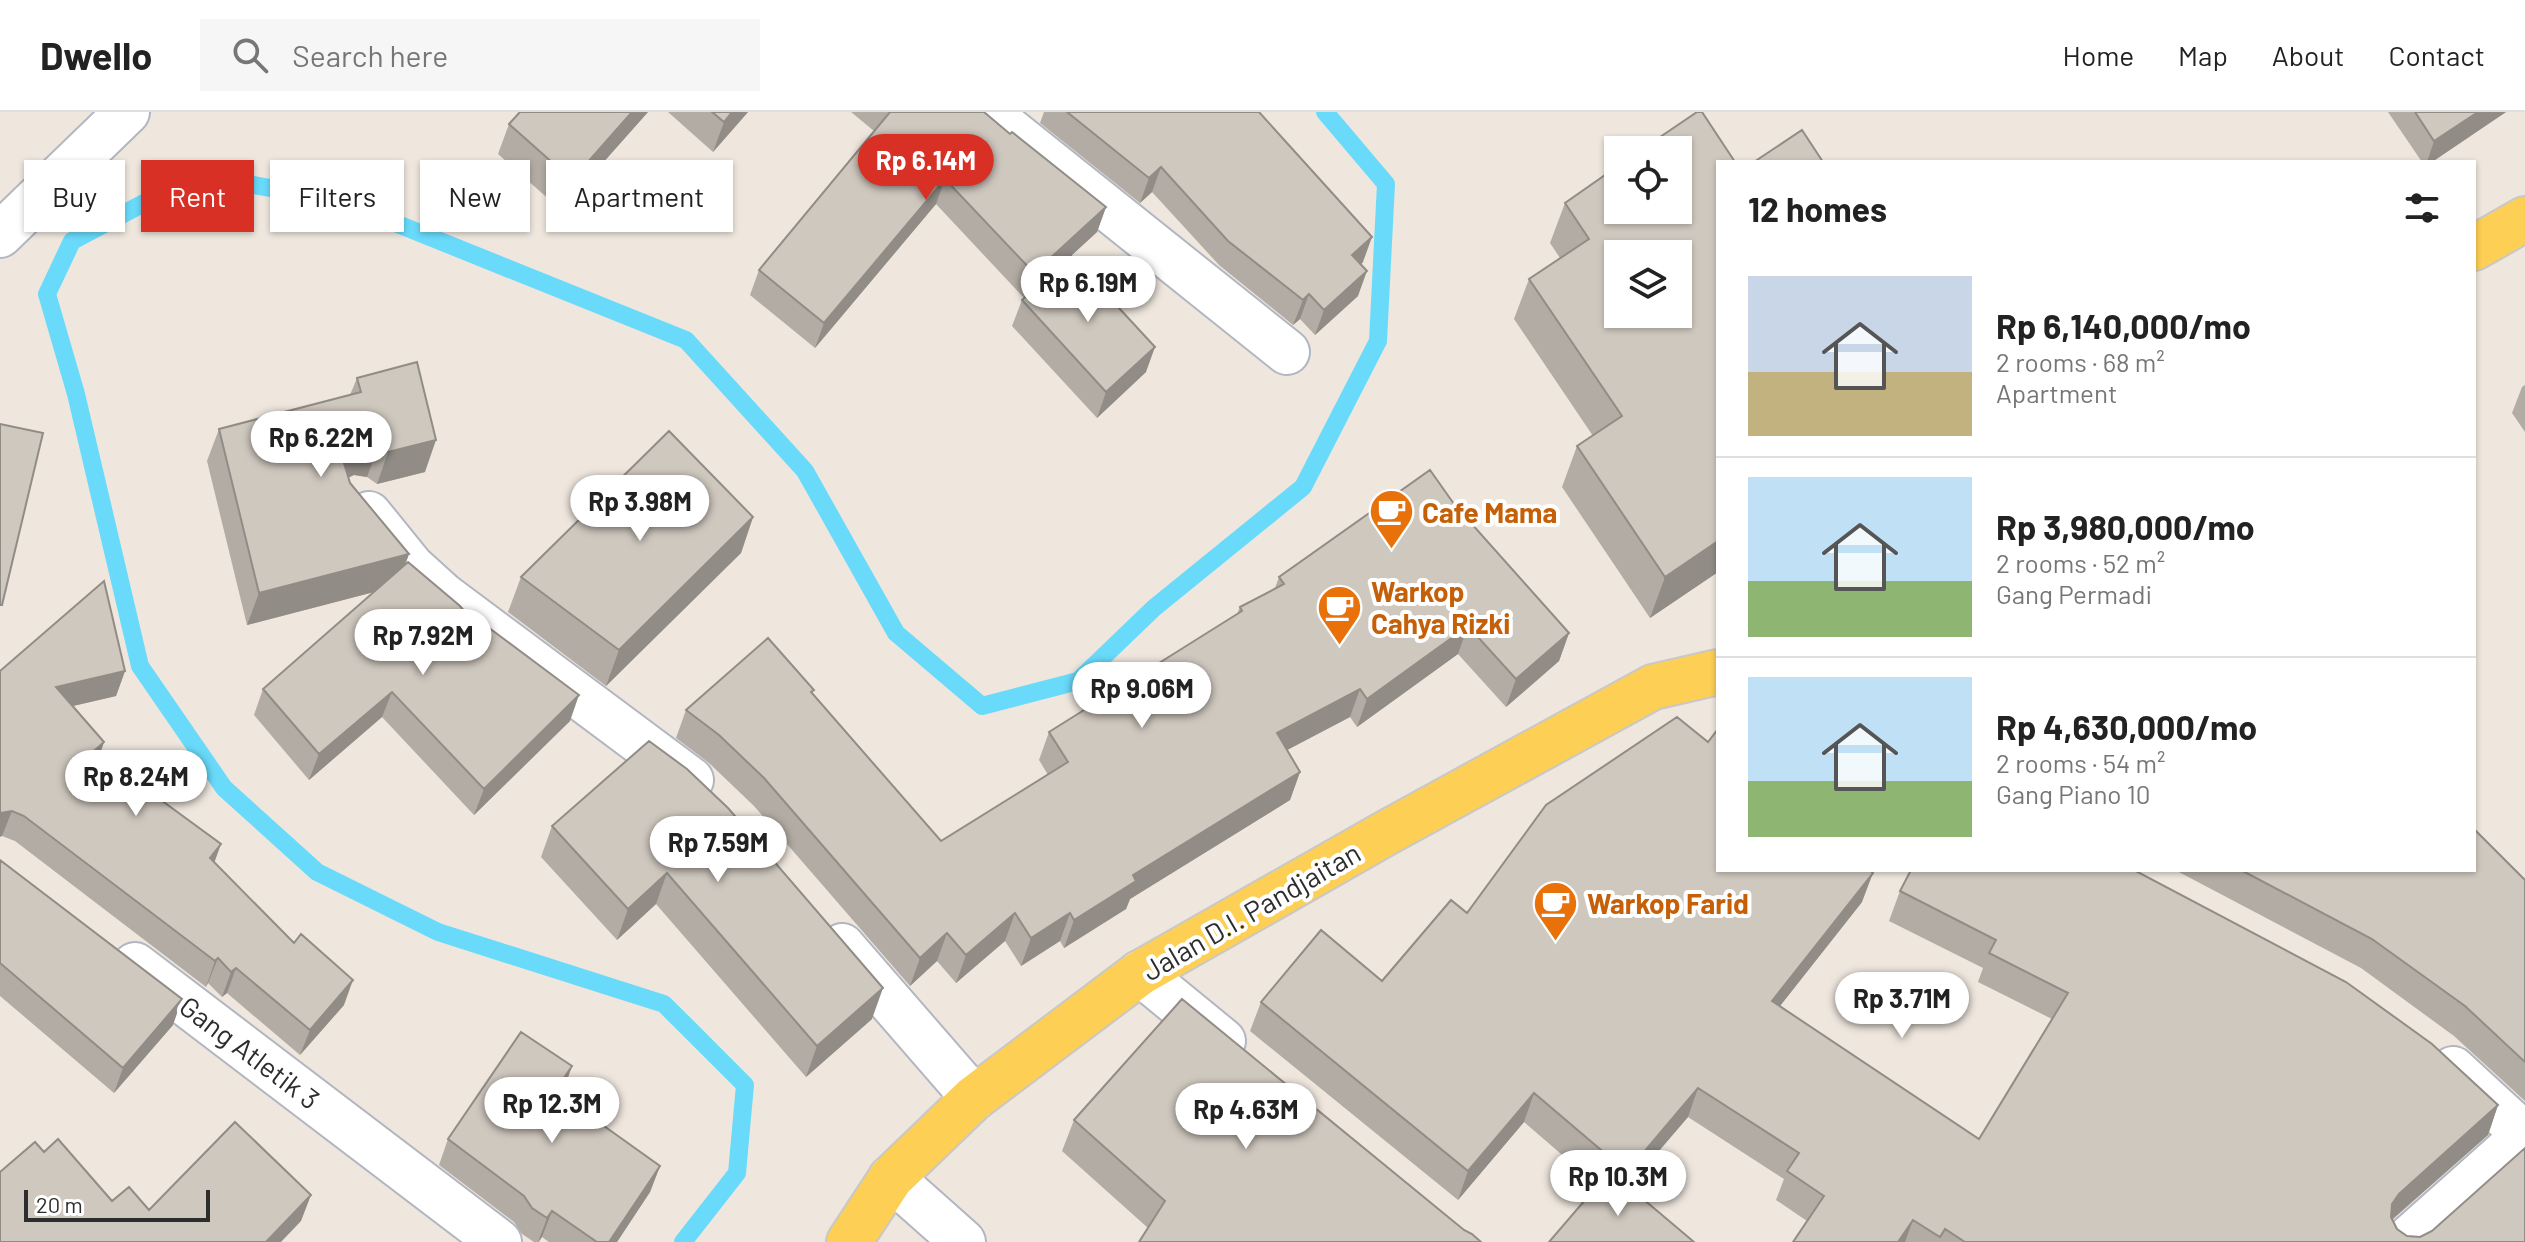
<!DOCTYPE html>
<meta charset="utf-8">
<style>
:root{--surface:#fff;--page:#f6f6f6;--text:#222;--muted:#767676;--line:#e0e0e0;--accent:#d93025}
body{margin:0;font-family:Barlow,sans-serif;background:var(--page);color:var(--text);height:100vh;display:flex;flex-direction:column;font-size:30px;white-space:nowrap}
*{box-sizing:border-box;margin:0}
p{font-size:26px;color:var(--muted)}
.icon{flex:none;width:44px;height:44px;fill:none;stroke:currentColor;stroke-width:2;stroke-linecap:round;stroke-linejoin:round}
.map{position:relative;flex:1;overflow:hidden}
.panel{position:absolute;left:1716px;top:48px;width:760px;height:712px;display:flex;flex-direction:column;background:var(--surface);border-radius:0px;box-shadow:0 2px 6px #0004}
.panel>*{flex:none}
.hud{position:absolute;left:24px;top:48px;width:760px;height:72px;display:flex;gap:16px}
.fabs{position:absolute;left:1604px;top:24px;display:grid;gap:16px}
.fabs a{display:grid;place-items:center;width:88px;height:88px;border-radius:0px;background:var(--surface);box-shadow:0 2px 6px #0004;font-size:40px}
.scale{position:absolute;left:24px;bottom:20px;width:186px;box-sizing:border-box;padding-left:8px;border:4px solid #2d2d2d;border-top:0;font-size:22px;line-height:28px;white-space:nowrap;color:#2d2d2d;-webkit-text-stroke:6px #fff;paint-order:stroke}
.price{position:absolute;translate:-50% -68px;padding:0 18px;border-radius:28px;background:#fff;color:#222;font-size:26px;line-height:52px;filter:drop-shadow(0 2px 4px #0008)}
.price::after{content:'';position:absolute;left:50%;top:48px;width:24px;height:18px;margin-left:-12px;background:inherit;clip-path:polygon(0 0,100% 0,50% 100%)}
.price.active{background:var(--accent);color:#fff}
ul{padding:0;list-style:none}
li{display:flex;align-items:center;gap:24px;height:200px;padding:0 32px}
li+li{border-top:2px solid var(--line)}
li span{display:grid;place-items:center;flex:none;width:224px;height:160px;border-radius:0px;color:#555}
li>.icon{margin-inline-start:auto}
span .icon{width:96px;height:96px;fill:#fffc;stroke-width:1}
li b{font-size:34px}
h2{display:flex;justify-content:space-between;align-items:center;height:96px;padding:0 32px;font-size:34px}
.chip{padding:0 28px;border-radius:0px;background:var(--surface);box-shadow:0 2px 6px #0004;font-size:28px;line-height:72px}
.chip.active{background:var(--accent);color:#fff}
header{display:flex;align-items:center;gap:48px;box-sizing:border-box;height:112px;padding:0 40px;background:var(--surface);border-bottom:2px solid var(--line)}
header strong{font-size:38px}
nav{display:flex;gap:44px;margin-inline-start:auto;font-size:28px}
.search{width:560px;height:72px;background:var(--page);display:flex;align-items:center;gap:20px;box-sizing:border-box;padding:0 28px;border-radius:0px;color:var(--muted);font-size:30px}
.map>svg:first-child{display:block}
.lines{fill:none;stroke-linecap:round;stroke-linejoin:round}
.stream{stroke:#69dafa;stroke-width:18}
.minor-casing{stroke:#b2b6c1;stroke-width:48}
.major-casing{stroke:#c8c8c8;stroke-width:48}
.minor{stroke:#fff;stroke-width:44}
.major{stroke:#fdcf55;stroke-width:44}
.wall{fill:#b2aca4}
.shaded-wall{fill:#918c86}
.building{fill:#cfc8bf;stroke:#918c86;stroke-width:2;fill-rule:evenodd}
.labels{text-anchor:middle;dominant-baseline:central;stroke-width:8;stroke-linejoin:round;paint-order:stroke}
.food-label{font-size:28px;font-weight:bold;fill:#c56008;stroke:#fff;text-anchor:start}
.street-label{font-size:28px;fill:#2d2d2d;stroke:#fff}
</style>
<header>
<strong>Dwello</strong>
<div class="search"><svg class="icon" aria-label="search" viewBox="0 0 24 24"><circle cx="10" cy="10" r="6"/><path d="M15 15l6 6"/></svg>Search here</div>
<nav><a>Home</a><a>Map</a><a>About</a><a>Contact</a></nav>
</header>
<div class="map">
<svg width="2525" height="1130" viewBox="0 0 2525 1130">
<rect width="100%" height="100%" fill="#efe7de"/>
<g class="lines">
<path class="stream" d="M683,1130L737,1061L745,973L664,892L438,820L317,760L224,676L140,554L76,282L47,182L72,129L197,63L338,88L686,228L805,359L896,521L982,594L1078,569L1154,496L1303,375L1378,229L1386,72L1325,0"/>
<defs>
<path id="minor" d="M987,0L1287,240
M0,123L127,0
M369,402L412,455L444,484L691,668
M842,834L974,986
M135,853L499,1130
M1140,861L1223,929
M2453,957L2525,1023
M891,1066L963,1130
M2405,1130L2525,1023"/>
<path id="major" d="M2474,136L2525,107
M849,1130L891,1066L974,986L1140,861L1386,721L1653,575L1718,560"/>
</defs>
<use href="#minor" class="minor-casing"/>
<use href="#major" class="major-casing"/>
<use href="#minor" class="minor"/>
<use href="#major" class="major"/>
</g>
<path class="wall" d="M520,0H648L561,98L498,42L509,12Z
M668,0H748L713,40Z
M851,0H984L1010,22L1106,95L1097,120L1071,144L1146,260L1097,306L1012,214L1022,188L1024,186L936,92L815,236L750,183L759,158L874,19Z
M1044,0H1259L1363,150L1361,153L1358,184L1315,223L1300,207L1293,213L1219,153L1152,80L1140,91L1040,11Z
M2388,0H2506L2432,50H2422Z
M1718,50V460L1650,506L1562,375L1577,334L1593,324L1514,207L1529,167L1560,146L1550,131L1565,91Z
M357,266L425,360L377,372L367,365L354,363L348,366L350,371L409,442L405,453L477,514L570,609L474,703L382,605L309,668L254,603L263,577L374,480L247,513L207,349L219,317L350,283Z
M2525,273V320L2512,301L2522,275Z
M1454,392L1569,521L1559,549L1506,595L1458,542L1357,615L1350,605L1287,638L1300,660L1290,688L1130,787L1126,797L1064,836L1060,829L1021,854L1005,829L956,871L937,849L910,874L754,694L709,651L676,626L686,598L812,582L941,729L1048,663L1039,648L1049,620L1237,502L1240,495L1275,476L1279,465Z
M753,405L741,441L606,574L508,500L521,465Z
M0,559H125L116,584L73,594L104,630L100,643L214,750L344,893L300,943L227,881L222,885L208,871L206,875L15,729L2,724Z
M649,629L872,907L806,965L656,792L617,828L541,745L552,714Z
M0,748L173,913L114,981L0,884Z
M2175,758H2474L2525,768V989L2454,924L2361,856Z
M1900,779L2498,993L2488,1023L2392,1108L2397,1117L2407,1124L2525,1130H1793L1807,1109L1776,1088L1784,1067L1688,1005L1628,1075L1597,1073L1524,1010L1458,1088L1250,919L1261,890L1382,869L1467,801L1862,790L1780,894L1979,1027L2052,907L1978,870L1983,856L1889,809Z
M572,954L560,983L660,1054L650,1080L617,1130H549L542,1125L539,1130H534L522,1122L514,1110L439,1053L448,1027Z
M1074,1008L1464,1118L1148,1116L1062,1039Z"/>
<path class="shaded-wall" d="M632,0H648L561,98L572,68Z
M732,0H748L713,40L724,10Z
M2478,0H2506L2432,50H2427L2434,29Z
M1161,55L1152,80L1140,91L1149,66Z
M945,67L936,92L815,236L824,211Z
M1106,95L1097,120L1025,186L1034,161Z
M1372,125L1363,150L1343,168L1352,143Z
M1367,159L1358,184L1315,223L1324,198Z
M1309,182L1300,207L1293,213L1303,188Z
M1155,235L1146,260L1097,306L1106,280Z
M436,328L425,360L377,372L388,340Z
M366,331L379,333L367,365L354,363L343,368L344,351L354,336Z
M753,405L741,441L606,574L619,538Z
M1718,429V460L1650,506L1665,465Z
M409,442L397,474L247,513L259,481Z
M1468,514L1458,542L1357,615L1367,587Z
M1569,521L1559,549L1506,595L1516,567Z
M125,559L116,584L47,600L56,575Z
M1360,577L1350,605L1266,649L1277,621Z
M392,580L382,605L309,668L319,642Z
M579,583L570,609L474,703L484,677Z
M104,630L95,655L94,639Z
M1300,660L1290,688L1130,787L1126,797L1064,836L1074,808L1133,763Z
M12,699L2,724L0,725V701Z
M221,732L212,757L210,746Z
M667,761L656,792L617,828L628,797Z
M1873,761L1862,790L1761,918L1772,889Z
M1015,801L1005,829L956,871L966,843Z
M1070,801L1060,829L1021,854L1031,826Z
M947,821L937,849L910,874L920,846Z
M218,846L208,871L206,875L215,849Z
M236,856L227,881L222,885L231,860Z
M353,868L344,893L300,943L310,918Z
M883,876L872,907L806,965L817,934Z
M182,887L173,913L114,981L123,956Z
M572,954L563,980L546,1005L555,979Z
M1698,976L1688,1005L1616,1089L1627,1060Z
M1534,981L1524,1010L1458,1088L1468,1059Z
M2498,993L2488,1023L2388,1111L2392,1092L2399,1082Z
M660,1054L650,1080L617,1130H609Z
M311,1083L301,1109L281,1130H266Z
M552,1099L542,1125L538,1130L547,1106Z
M1913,1108L1905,1130H1898Z"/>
<path class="building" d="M520,0H632L572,68L509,12Z
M712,0H732L724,10Z
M890,0H984L1010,22L1012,20L1106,95L1034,161L945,67L824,211L759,158Z
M1067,0H1259L1372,125L1352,143L1367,159L1324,198L1309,182L1303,188L1228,129L1161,55L1149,66Z
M1697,0H1702L1735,50H1718V429L1665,465L1577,334L1622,304L1529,167L1589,127L1565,91L1618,54V98H1678V38H1641ZM1618,142H1678V202H1618Z
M2415,0H2478L2434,29Z
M1802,18L1823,50H1754Z
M1070,143L1155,235L1106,280L1022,188Z
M417,250L436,328L388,340L379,333L366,331L354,336L344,351L350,371L409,442L259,481L219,317L361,280L357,266Z
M0,312L43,321L2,493H0Z
M669,319L753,405L619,538L521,465Z
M1430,358L1454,392L1569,521L1516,567L1468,514L1367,587L1360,577L1277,621L1300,660L1133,763L1136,769L1074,808L1070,801L1031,826L1015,801L966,843L947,821L920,846L764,666L719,623L686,598L768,526L814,578L811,580L941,729L1068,650L1049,620L1242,499L1240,495L1284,472L1279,465Z
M408,450L460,494L477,514L481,510L579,583L484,677L392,580L319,642L263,577Z
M104,469L125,559L56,575L104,630L94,639L221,732L210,746L294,831L301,822L353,868L310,918L236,856L231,860L218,846L215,849L24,704L12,699L0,701V559Z
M1677,605L1708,630L1718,617V758H1870L1873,761L1772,889L1979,1027L2068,881L1989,841L1996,828L1900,779L1911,758H2134L2346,870L2432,932L2498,993L2399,1082L2392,1092L2391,1105L2397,1117L2407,1124L2420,1125L2432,1119L2525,1036V1130H1965L1945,1117L1940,1125L1913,1108L1898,1130H1793L1824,1084L1787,1059L1799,1041L1698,976L1627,1060L1534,981L1468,1059L1261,890L1321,818L1382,869L1451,788L1467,801L1546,693Z
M649,629L687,657L728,696L883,876L817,934L667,761L628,797L552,714Z
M2474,717L2525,768V950L2465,894L2372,827L2241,758H2474Z
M0,748L182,887L123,956L0,851Z
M1182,887L1464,1118L1472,1122L1481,1130H1139L1165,1089L1074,1008Z
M521,920L572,954L555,979L660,1054L609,1130H597L552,1099L547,1106L532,1096L524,1084L448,1027Z
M235,1010L311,1083L266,1130H0V1060L35,1030L44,1040L58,1027L112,1089L129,1075L149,1098Z
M1610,1059L1694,1130H1549Z"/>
<defs>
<symbol id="cafe-pin" viewBox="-11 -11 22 30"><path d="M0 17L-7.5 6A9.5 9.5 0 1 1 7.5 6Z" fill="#e8710a" stroke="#fff"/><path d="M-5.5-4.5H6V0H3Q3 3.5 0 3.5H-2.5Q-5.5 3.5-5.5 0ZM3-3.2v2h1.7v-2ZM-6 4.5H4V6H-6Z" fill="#fff"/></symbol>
</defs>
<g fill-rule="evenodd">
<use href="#cafe-pin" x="1366" y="374" width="51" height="69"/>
<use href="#cafe-pin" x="1314" y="470" width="51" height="69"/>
<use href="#cafe-pin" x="1530" y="766" width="51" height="69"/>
</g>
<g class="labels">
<g class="food-label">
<text x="1422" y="400">Cafe Mama</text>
<text x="1371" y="479">Warkop<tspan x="1371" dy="32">Cahya Rizki</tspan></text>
<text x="1587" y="791">Warkop Farid</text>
</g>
<g class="street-label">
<text transform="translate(1251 799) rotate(-30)">Jalan D.I. Pandjaitan</text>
<text transform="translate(250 940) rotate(37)">Gang Atletik 3</text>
</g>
</g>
</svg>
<div class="fabs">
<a><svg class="icon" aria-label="locate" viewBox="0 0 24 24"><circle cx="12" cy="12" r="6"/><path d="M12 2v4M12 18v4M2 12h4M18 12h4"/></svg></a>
<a><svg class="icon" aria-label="layers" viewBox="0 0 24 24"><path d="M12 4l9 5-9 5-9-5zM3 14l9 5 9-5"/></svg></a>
</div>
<div class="scale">20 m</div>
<b class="price active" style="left:926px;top:90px">Rp 6.14M</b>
<b class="price" style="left:1088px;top:212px">Rp 6.19M</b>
<b class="price" style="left:321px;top:367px">Rp 6.22M</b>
<b class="price" style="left:640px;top:431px">Rp 3.98M</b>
<b class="price" style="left:423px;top:565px">Rp 7.92M</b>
<b class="price" style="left:1142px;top:618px">Rp 9.06M</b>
<b class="price" style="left:136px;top:706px">Rp 8.24M</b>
<b class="price" style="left:718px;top:772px">Rp 7.59M</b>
<b class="price" style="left:1902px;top:928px">Rp 3.71M</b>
<b class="price" style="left:552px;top:1033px">Rp 12.3M</b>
<b class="price" style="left:1246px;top:1039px">Rp 4.63M</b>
<b class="price" style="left:1618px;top:1106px">Rp 10.3M</b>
<div class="hud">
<a class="chip">Buy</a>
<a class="chip active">Rent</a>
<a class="chip">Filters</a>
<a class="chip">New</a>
<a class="chip">Apartment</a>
</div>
<section class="panel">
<h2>12 homes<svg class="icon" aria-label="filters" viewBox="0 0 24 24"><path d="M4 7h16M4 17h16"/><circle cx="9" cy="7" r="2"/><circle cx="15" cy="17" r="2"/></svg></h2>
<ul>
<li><span style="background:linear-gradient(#c9d6e8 60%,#c2b280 0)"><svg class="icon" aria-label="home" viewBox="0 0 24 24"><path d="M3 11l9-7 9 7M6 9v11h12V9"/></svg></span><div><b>Rp 6,140,000/mo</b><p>2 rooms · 68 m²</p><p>Apartment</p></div></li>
<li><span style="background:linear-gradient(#bfe0f5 65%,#8fb573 0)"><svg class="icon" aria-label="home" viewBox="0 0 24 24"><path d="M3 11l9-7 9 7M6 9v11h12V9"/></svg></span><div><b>Rp 3,980,000/mo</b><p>2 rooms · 52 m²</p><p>Gang Permadi</p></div></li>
<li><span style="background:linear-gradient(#bfe0f5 65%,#8fb573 0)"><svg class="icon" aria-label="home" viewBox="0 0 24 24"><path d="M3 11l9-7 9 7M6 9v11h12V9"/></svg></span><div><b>Rp 4,630,000/mo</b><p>2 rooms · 54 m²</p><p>Gang Piano 10</p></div></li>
</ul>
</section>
</div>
